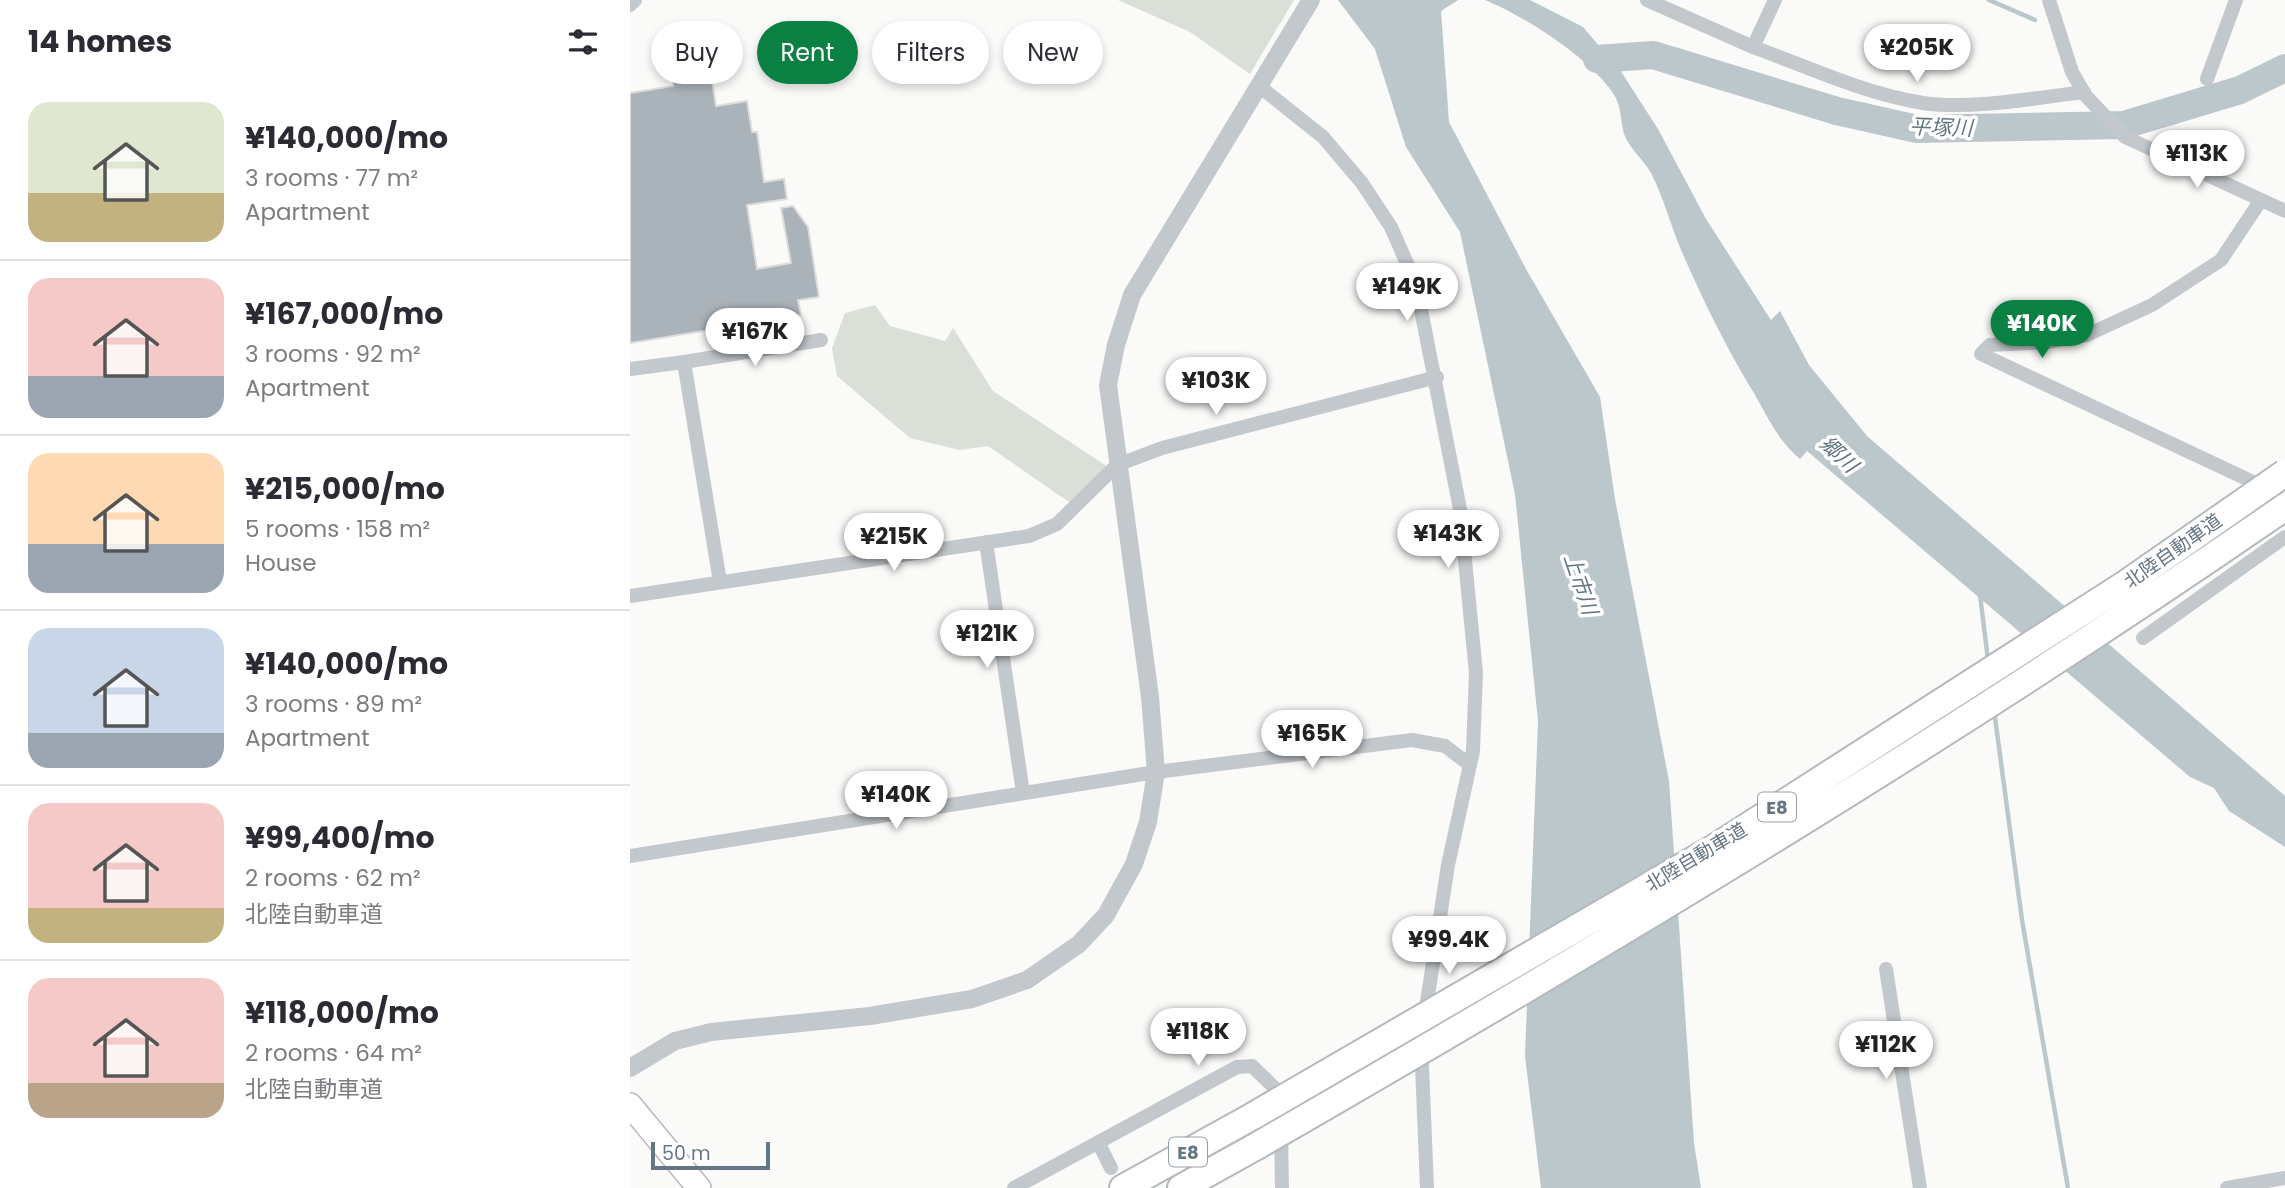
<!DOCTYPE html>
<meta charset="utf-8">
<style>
:root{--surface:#fff;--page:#f7f7f7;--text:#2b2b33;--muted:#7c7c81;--line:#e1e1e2;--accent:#0b8043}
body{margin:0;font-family:Poppins,"Noto Sans JP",sans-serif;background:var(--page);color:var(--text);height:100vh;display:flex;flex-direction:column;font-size:26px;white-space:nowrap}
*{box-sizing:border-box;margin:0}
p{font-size:23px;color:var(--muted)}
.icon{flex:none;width:38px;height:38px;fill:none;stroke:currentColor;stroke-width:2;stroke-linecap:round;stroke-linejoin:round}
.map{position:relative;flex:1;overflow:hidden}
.panel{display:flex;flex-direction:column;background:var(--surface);width:630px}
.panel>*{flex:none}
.hud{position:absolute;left:21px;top:21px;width:665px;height:63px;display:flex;gap:14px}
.scale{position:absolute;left:21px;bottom:18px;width:119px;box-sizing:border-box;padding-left:7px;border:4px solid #657683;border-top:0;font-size:19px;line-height:24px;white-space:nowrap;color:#657683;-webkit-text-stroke:5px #fff;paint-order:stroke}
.price{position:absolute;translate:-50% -60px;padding:0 16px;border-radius:24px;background:#fff;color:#222;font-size:23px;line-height:46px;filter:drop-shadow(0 2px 4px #0008)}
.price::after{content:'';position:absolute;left:50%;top:42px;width:21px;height:16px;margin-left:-10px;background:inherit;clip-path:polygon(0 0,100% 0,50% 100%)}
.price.on{background:var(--accent);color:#fff}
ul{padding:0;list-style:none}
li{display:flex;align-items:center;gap:21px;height:175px;padding:0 28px}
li+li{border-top:2px solid var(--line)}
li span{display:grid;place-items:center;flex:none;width:196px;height:140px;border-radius:21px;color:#555}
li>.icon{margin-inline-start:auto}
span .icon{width:84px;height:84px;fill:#fffc;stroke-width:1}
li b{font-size:30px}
h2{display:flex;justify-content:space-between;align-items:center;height:84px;padding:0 28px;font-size:30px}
.chip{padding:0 24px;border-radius:32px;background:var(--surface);box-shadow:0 4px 10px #0003;font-size:24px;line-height:63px}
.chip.on{background:var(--accent);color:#fff}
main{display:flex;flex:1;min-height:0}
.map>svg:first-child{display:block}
.green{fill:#dadfd7}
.water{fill:#bbc7cb}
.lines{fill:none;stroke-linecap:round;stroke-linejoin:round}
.stream{stroke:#bbc7cb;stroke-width:4.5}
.river{stroke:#bbc7cb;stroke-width:28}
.building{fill:#aab3b9;stroke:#dcdcda;stroke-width:2}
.primary-casing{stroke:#b5babe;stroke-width:26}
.motorway-casing{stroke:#b4b9bd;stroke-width:30}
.minor{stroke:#c3c8cc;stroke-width:14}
.tertiary{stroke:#c3c8cc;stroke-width:18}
.primary{stroke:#fff;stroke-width:23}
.motorway{stroke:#fff;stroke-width:26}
.motorway-bridge-casing{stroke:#b4b9bd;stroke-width:30;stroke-linecap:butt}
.motorway-bridge{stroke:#fff;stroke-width:26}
.labels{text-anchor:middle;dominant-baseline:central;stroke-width:7;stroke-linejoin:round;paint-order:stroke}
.shield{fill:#fff;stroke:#939fa8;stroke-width:2}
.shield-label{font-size:18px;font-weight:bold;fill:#657683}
.street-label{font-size:19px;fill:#657683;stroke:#fff}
.water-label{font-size:21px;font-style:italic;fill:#60757c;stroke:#fff}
</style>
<main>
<section class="panel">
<h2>14 homes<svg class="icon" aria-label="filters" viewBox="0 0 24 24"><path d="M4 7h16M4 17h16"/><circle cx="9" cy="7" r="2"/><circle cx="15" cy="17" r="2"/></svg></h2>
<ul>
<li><span style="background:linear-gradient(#dfe7d0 65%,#c2b280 0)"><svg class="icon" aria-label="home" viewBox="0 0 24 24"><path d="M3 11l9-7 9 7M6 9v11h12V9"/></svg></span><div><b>¥140,000/mo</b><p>3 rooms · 77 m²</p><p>Apartment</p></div></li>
<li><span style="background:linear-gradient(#f6c9c9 70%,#9aa5b1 0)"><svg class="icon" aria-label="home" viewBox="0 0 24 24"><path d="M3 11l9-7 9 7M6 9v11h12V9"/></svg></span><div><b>¥167,000/mo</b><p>3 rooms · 92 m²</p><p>Apartment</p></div></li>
<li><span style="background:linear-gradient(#ffd9b3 65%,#9aa5b1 0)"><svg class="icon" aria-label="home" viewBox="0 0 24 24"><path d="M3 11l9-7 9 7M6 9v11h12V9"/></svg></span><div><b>¥215,000/mo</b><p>5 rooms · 158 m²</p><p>House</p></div></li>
<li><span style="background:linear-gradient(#c9d6e8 75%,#9aa5b1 0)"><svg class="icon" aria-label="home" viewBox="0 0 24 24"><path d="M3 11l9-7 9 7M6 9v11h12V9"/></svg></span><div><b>¥140,000/mo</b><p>3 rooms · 89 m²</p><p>Apartment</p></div></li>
<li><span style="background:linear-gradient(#f6c9c9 75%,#c2b280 0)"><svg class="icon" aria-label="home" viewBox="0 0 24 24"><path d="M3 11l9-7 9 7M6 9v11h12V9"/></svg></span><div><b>¥99,400/mo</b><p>2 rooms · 62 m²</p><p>北陸自動車道</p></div></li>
<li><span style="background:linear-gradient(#f6c9c9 75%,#b9a48a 0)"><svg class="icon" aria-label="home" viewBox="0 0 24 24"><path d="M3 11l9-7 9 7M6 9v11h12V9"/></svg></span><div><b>¥118,000/mo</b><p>2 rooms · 64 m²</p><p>北陸自動車道</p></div></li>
</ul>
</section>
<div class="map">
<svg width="1655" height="1188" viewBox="0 0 1655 1188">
<rect width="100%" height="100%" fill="#fafaf8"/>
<path class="green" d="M488,0H664L620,74L560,32Z
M245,305L260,326L315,341L323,328L363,391L475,465L479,480L449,509L358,446L329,450L280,438L207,376L202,348L215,313Z"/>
<path class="water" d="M708,0H828L811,11L819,122L896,269L970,397L985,499L1039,781L1064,1143L1071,1188H911L895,1056L908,721L885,494L830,232L776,147L745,49Z
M855,0H900L953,27L992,73L1028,129L1076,219L1141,320L1150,311L1179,365L1237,436L1655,796V847L1599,811L1584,788L1560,777L1177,451L1170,459C1145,438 1136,412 1119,385C1094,343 1072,298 1052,252C1041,227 1034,198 1021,173C1014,160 999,148 994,134C990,120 992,106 983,93C958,57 896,17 855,0Z"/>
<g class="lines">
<path class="stream" d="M1359,0L1405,20
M1350,595L1358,660
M1364,710L1392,920L1438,1188"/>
<path class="river" d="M967,59L1023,55L1207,111L1287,129L1494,125L1610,90L1655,68"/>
</g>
<path class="building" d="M81,74L86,106L117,101L122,132H127L134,182L154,179L157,199L117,205L127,269L161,263L151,208L163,206L178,227L189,297L168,300L171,315L0,343V93L43,86V81Z"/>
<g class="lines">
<defs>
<path id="primary" d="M0,1105L69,1188"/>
<path id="motorway" d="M493,1188L623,1116
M551,1188L625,1147"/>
</defs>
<use href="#primary" class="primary-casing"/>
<use href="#motorway" class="motorway-casing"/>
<path class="minor" d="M1017,0L1123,47L1145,0
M1419,0L1442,72L1456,96L1495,137L1655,211
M0,5L5,0
M1123,47C1178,67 1235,94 1293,103C1341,110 1405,98 1454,92
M1577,79L1606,0
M629,86L693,137L732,183L761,227L786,284L830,509L846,673L843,751L818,865L791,1041L797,1188
M1631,200L1591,260L1522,305L1457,335L1416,342L1360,345L1351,354L1638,489
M54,362L191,340
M0,369L54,362L90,582
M356,542L393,793
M0,596L399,536L427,524L487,465L532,448L807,377
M1513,638L1655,537
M0,856L526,772L782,740L815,746L840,765
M1256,969L1290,1188
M651,1130L652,1188
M468,1142L481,1168
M384,1188L607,1067L622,1066L650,1093V1103
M1597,1188L1655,1178"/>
<path class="tertiary" d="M0,1068L45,1041L81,1032L240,1016L342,999L397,980L449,944L476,915L504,864L518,822L526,772L520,697L478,385L486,345L502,295L681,0"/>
<use href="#primary" class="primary"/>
<use href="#motorway" class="motorway"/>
<defs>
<path id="motorway-bridge" d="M623,1116L1081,850L1497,583L1655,473
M625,1147C976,945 1322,737 1655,507"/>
</defs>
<use href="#motorway-bridge" class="motorway-bridge-casing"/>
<use href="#motorway-bridge" class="motorway-bridge"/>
</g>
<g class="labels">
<g class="shield">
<rect x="1128" y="792.5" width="38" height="29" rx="5"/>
<rect x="539" y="1137.5" width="38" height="29" rx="5"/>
</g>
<g class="shield-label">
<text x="1147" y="807">E8</text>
<text x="558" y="1152">E8</text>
</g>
<g class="street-label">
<text transform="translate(1543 551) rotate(-35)">北陸自動車道</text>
<text transform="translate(1066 857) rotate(-31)">北陸自動車道</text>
</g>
<g class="water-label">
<text transform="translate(1311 127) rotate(2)">平塚川</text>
<text transform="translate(1209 454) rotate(43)">郷川</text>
<text transform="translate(951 584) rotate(71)">上市川</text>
</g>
</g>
</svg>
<div class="scale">50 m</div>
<b class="price" style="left:1287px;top:84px">¥205K</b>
<b class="price" style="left:1567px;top:190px">¥113K</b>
<b class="price" style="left:777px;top:323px">¥149K</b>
<b class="price on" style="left:1412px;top:360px">¥140K</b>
<b class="price" style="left:125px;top:368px">¥167K</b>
<b class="price" style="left:586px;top:417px">¥103K</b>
<b class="price" style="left:818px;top:570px">¥143K</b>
<b class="price" style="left:264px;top:573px">¥215K</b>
<b class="price" style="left:357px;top:670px">¥121K</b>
<b class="price" style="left:682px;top:770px">¥165K</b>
<b class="price" style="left:266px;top:831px">¥140K</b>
<b class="price" style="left:819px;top:976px">¥99.4K</b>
<b class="price" style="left:568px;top:1068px">¥118K</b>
<b class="price" style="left:1256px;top:1081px">¥112K</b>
<div class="hud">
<a class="chip">Buy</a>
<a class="chip on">Rent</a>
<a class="chip">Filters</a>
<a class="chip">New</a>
</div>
</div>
</main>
